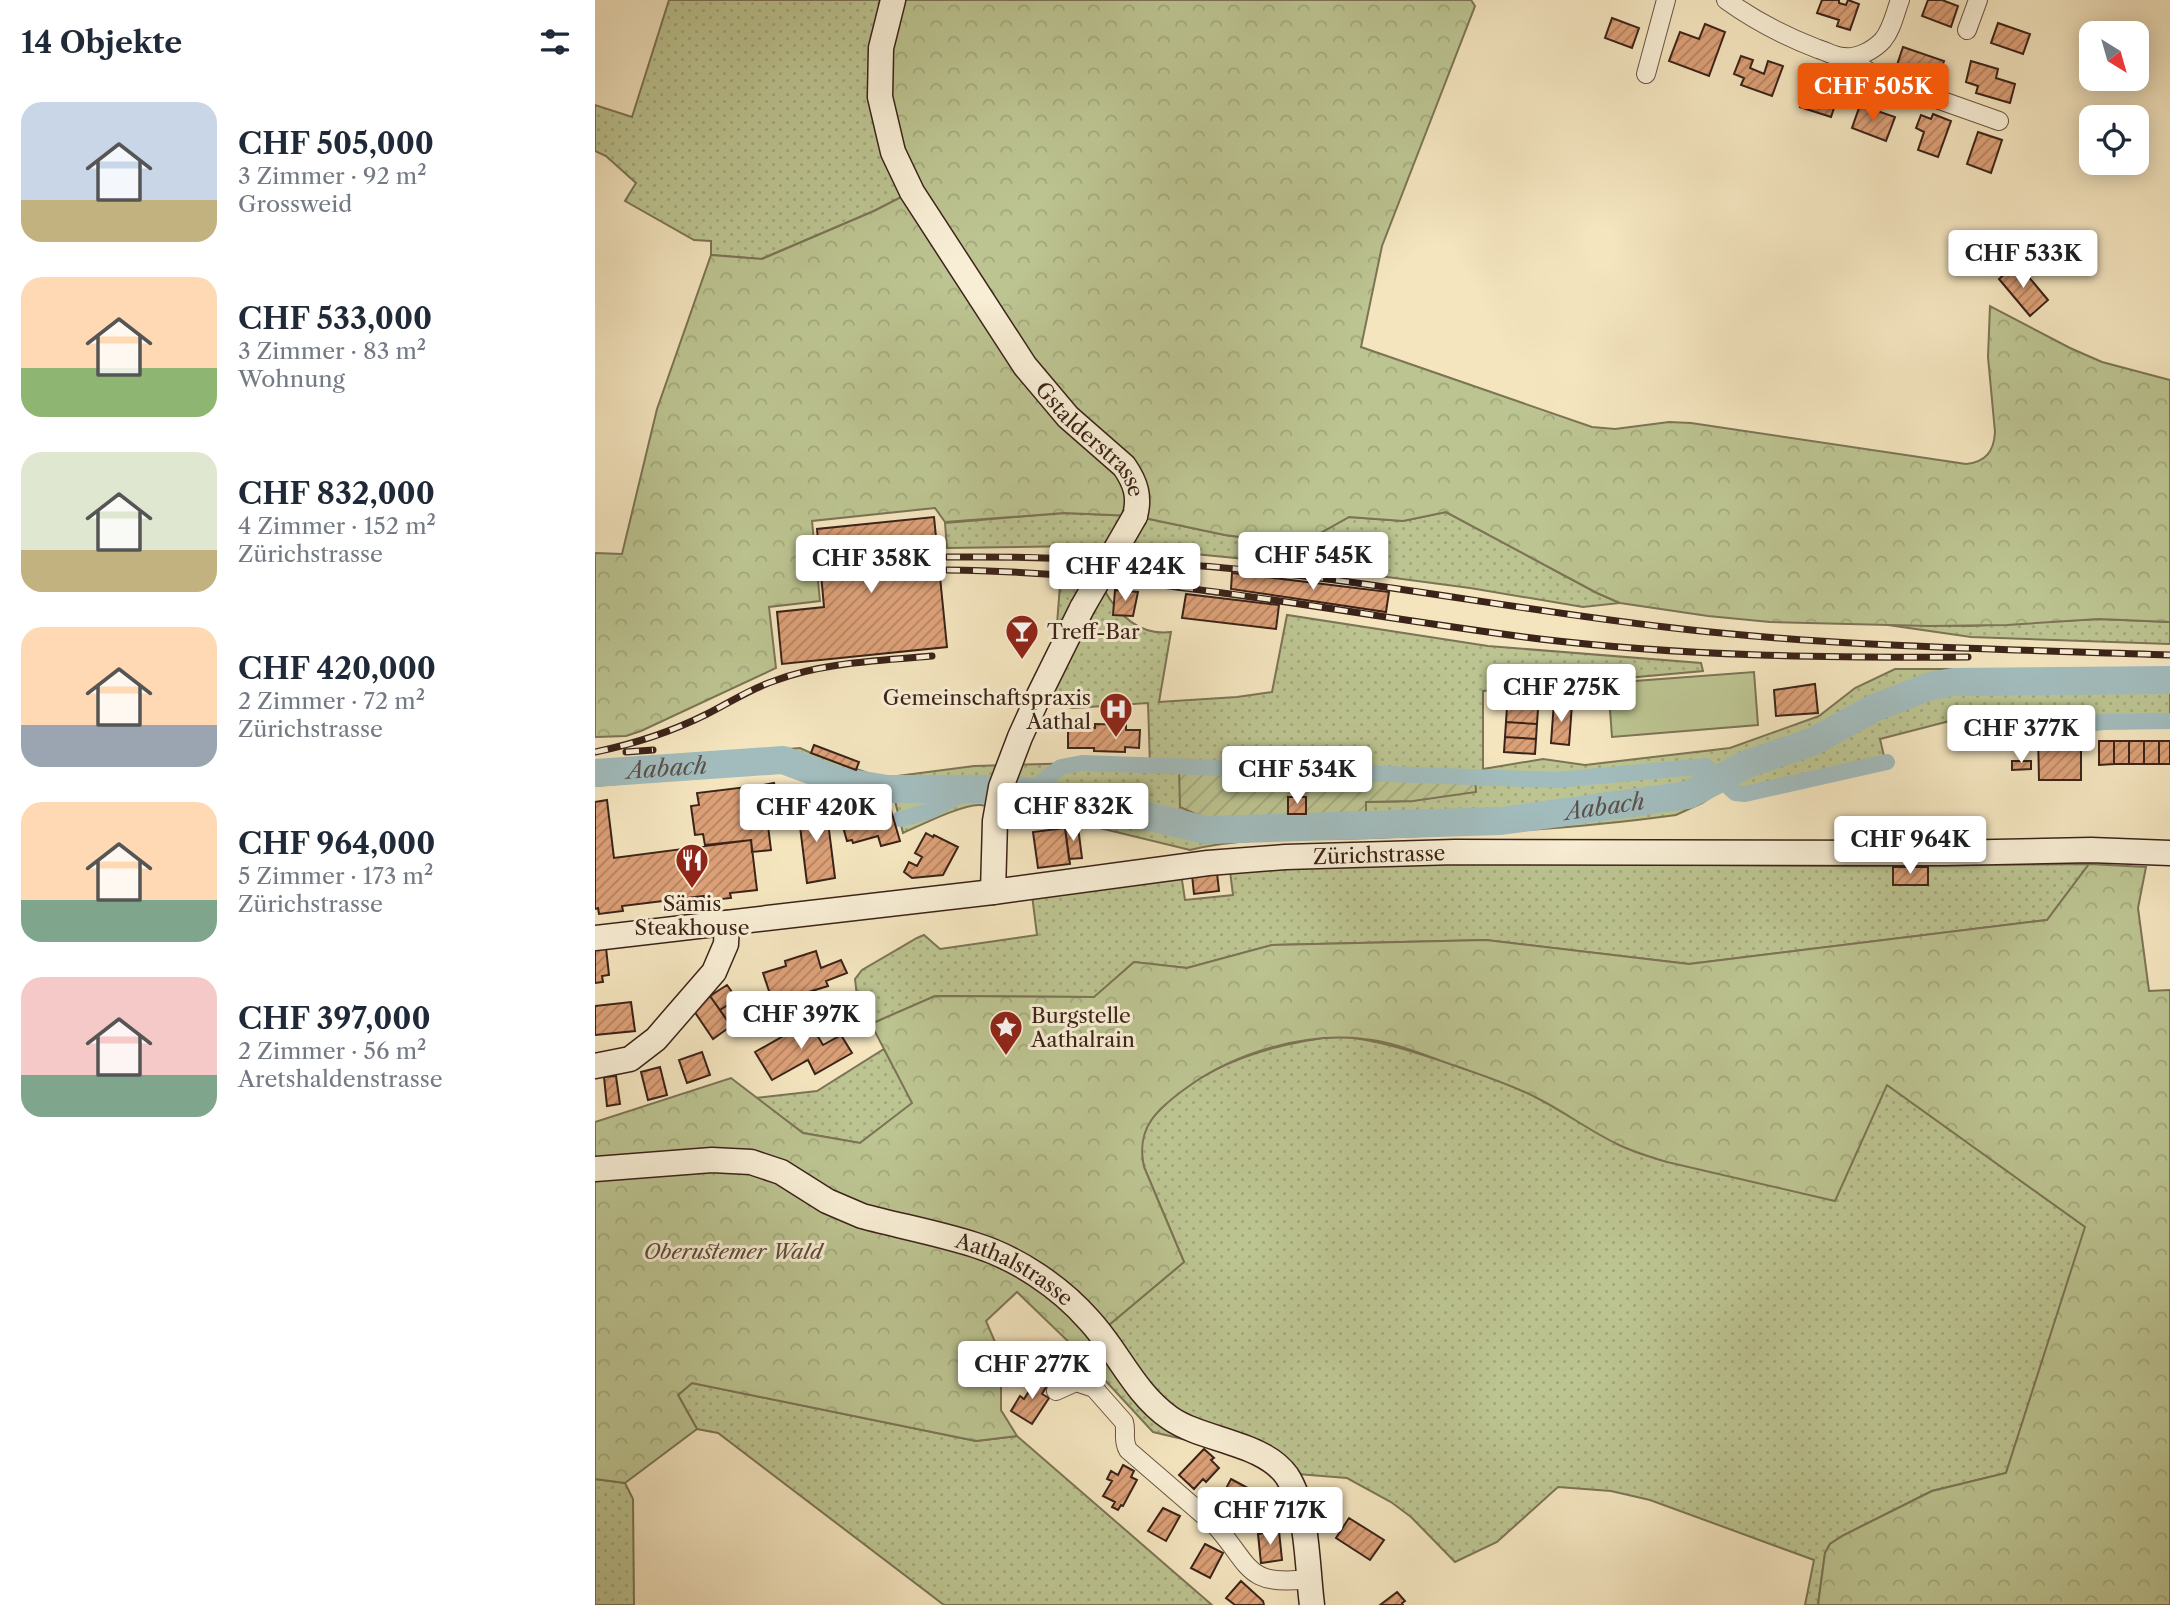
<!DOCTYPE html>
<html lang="de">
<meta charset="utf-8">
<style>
:root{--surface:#fff;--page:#f2f2f3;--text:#1f2937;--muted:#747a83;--accent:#ea580c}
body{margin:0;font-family:"Libre Caslon Text",serif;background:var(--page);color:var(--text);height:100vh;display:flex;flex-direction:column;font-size:26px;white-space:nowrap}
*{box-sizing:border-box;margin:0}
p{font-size:23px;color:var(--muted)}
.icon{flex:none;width:38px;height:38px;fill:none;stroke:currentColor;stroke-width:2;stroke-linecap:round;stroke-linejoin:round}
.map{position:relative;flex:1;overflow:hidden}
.sheet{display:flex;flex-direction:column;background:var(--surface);width:595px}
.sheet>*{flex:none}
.needle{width:46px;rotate:143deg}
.controls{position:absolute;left:1484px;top:21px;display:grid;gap:14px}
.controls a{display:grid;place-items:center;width:70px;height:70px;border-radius:14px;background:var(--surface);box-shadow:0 4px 18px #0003;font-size:35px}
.price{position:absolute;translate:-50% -60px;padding:0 16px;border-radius:7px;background:#fff;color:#222;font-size:23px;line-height:46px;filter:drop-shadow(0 2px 4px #0008)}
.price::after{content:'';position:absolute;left:50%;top:42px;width:21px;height:16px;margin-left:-10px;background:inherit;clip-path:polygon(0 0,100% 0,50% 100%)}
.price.current{background:var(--accent);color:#fff}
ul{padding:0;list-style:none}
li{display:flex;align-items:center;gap:21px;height:175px;padding:0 21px}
li span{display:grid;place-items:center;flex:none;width:196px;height:140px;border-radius:21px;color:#555}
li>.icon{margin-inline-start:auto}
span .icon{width:84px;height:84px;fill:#fffc;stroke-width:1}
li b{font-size:30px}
h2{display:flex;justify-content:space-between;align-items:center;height:84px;padding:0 21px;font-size:30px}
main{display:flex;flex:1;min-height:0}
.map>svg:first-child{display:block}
.grass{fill:url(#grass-dots);stroke:#7c7455;stroke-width:2;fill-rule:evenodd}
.forest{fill:url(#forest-crowns);stroke:#7c7455;stroke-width:2}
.garden{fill:url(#garden-furrows);stroke:#7c7455;stroke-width:2}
.pitch{fill:#bcc491;stroke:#7c7455;stroke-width:2}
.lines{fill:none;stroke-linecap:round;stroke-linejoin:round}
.canal{stroke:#a2bcbd;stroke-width:16}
.river{stroke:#a2bcbd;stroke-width:28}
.building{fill:url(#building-hatch);stroke:#3c2319;stroke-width:2}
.street-casing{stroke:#6a5442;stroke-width:20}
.secondary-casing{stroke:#3c2319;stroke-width:27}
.street{stroke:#f8eed5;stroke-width:18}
.secondary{stroke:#f8eed5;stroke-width:24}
.rail-casing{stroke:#3c2319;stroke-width:7}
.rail{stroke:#f8eed5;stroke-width:4.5;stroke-dasharray:13;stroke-linecap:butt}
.secondary-bridge-casing{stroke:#3c2319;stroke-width:27;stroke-linecap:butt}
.secondary-bridge{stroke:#f8eed5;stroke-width:24}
.labels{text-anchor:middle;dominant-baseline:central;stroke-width:6;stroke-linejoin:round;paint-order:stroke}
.street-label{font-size:21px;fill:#3c2319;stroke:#f8eed5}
.poi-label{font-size:21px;fill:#3c2319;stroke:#f8eed5;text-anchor:start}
.park-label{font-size:21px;font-style:italic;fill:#5c4b37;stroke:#f8eed5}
.water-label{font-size:23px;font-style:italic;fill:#5b514a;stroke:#f8eed5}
</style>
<main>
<section class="sheet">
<h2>14 Objekte<svg class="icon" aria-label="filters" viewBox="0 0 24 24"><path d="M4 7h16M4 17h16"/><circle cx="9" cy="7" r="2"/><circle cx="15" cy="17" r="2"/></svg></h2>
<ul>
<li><span style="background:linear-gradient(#c9d6e8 70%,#c2b280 0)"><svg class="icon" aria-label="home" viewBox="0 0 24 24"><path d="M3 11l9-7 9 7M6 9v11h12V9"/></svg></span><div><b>CHF 505,000</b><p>3 Zimmer · 92 m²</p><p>Grossweid</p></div></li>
<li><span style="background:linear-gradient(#ffd9b3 65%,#8fb573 0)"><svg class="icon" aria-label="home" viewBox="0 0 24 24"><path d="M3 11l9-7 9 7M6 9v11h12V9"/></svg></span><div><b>CHF 533,000</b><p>3 Zimmer · 83 m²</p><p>Wohnung</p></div></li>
<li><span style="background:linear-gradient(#dfe7d0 70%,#c2b280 0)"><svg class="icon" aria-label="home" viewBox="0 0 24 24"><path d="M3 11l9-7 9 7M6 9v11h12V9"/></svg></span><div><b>CHF 832,000</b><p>4 Zimmer · 152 m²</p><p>Zürichstrasse</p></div></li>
<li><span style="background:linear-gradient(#ffd9b3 70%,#9aa5b1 0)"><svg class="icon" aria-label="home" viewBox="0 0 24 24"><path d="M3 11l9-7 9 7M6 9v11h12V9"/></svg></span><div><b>CHF 420,000</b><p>2 Zimmer · 72 m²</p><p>Zürichstrasse</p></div></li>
<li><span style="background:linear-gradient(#ffd9b3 70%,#7fa58c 0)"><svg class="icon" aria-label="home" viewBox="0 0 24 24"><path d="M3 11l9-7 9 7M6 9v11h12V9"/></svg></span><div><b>CHF 964,000</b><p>5 Zimmer · 173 m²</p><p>Zürichstrasse</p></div></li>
<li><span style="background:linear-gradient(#f6c9c9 70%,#7fa58c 0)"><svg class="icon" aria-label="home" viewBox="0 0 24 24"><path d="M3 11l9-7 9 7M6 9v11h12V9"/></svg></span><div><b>CHF 397,000</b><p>2 Zimmer · 56 m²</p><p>Aretshaldenstrasse</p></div></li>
</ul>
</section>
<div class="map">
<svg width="1575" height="1605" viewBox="0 0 1575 1605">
<defs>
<pattern id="grass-dots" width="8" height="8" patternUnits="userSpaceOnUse" patternTransform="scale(1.75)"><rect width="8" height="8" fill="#bcc491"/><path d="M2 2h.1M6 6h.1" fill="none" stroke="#a2a87c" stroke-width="1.8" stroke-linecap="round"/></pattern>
<pattern id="forest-crowns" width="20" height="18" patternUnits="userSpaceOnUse" patternTransform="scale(1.75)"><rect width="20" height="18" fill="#bcc491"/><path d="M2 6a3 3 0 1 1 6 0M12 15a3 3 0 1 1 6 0" fill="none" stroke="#a2a87c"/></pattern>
<pattern id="garden-furrows" width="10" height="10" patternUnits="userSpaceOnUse" patternTransform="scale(1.75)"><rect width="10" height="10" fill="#bcc491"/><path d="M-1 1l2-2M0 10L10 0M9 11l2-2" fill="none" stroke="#a2a87c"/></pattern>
<pattern id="building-hatch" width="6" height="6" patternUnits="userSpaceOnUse" patternTransform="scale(1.75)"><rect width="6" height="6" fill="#dca077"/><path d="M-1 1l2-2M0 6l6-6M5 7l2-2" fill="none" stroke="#b48261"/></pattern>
</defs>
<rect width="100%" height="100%" fill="#f4e5bf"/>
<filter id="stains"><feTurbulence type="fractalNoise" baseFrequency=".00286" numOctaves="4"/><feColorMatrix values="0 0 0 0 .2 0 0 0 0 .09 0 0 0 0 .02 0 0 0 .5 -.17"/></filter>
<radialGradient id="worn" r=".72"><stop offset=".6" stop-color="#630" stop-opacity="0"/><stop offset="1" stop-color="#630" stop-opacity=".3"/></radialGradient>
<path class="grass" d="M74,0H298L317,192L279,211L166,259L116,255V241L99,240L30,201L41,183L11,156L0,151V105L37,117Z
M851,512L1002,593L1025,603L988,607L875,588L671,561L579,552L483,546L352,548L350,523L469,513L540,516L630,535L704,545L754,517L808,521Z
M465,585L509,590C524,615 544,636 576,632L564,702L642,697L677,692L692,615L893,646L1106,663L1108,671L888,691V769L948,759L990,765L1135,748L1224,716L1260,688L1300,669H1575V725H1498L1411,737L1405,708L1285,739L1291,765L1154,798L1140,796L1130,788L1107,803L1081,815C980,829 879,834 777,838C717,840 653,836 595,850L476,821C445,822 416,808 385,805C368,804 326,825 308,833L300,801L269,798L186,770L0,786V764L205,748L216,753L287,778L379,766L487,763L555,765L553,703L478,708L468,706L444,695L459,663ZM584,767H585L880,777L818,801L771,802L738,822L661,823L613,819Z
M1504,619L1575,622V644L1376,637L1286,624L1374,626Z
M855,863L1267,866L1494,864L1452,920L1094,964L891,940L677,945L592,968L539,962L500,997L340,996L276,1024L262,996L260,979L267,970L322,938L329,935L345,949L442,935L436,887L585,867L590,900L638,895L635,871Z
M743,1036C785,1040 822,1053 862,1066C889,1076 917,1085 943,1098C978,1115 1010,1139 1047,1154L1292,1085L1491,1227L1411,1473L1337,1491L1247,1536L1235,1544L1230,1553L1223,1605H1210L1219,1560L1055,1500L1016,1491L963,1487L902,1542L860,1562L816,1517L796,1502L752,1478L690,1473L596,1441L558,1432L483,1351L589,1262L549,1167C547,1158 545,1150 547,1140C550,1124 562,1112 574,1101C620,1060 683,1043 743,1036Z
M289,1049L318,1103L265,1143L208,1133L161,1098L222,1091Z
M97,1383L381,1441L422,1436L617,1605H349L123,1433L102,1429L83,1395Z
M0,1479L30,1483L38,1499L39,1605H0Z"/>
<path class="forest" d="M298,0H876L880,6L787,246L766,347L997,427L1020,429L1074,422L1096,423L1371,464C1391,462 1399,451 1400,432L1393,357L1395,306L1475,348L1507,362L1575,380V622L1504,619L1412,625L1334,626L1175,622L1113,616L1025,603L1002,593L851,512L808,521L754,517L704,545L630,535L540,516L469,513L350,522L340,508L217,521L225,601L174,607L181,668L46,731L31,736L0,737V553L27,554L62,409L116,255L167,259L279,211L316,192L291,124Z
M1494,864L1551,867L1543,908L1554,991L1575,990V1605H1223L1230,1553L1235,1544L1247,1536L1337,1491L1411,1473L1490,1227L1292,1085L1240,1201L1072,1162C1055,1157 1038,1152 1022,1144C995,1131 971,1113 944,1099C918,1085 889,1076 861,1066C831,1056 801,1042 769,1039C711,1032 642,1052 594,1086C563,1108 540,1127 549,1167L589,1262L483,1351L422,1292L391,1321L406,1356V1410L422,1436L381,1441L97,1383L83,1395L102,1429L30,1483L0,1479V1122L136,1078L208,1133L265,1143L317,1103L276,1024L340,996L499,997L539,962L592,968L677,945L891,940L1094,964L1452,920Z"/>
<path class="garden" d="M584,767L880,777L881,792L818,801L771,802V818C721,824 666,827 616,819C605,817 595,811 585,807Z"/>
<path class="pitch" d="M1159,672L1163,725L1017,737L1013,683Z"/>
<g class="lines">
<path class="canal" d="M1409,733L1509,722L1575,721
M434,791L466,767L487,763L962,780L1111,766L1140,793L1150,794L1292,762
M305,819L335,811L379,788"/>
<g class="river">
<path id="s1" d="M0,773L188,760L245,781L292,789H391"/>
<path id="s2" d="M423,790L473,798L611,830L906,821L1093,795L1152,764L1217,742L1279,708L1336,686L1358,682L1575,680"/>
</g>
</g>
<path class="building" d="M1227,0H1244V3L1251,5L1253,0L1264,4L1255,30L1242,26L1244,20L1222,13Z
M1333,0H1347L1363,6L1356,27L1327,16Z
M1017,18L1044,28L1037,48L1010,38Z
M1403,23L1435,34L1428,54L1396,43Z
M1110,24L1130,32L1114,76L1074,61L1085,32L1104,39Z
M1308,47L1349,61L1341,82L1301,68Z
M1146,56L1158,60L1155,68L1169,74L1173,61L1188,66L1177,96L1146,85L1149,78L1139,74Z
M1376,61L1403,69L1401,78L1420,84L1415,103L1381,93L1383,86L1371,82Z
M1232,82L1246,87L1236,117L1205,107L1211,89L1228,95Z
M1265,105L1300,117L1291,141L1257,128Z
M1338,114L1356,121L1343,157L1323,150L1329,132L1321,128L1326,115L1336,119Z
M1383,132L1407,140L1396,173L1372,164Z
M1422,263L1453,300L1435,316L1404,279Z
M339,517L352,647L187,664L182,612L229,607L222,529Z
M637,573L794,592L791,612L636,589Z
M520,590L543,592L538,616L518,615Z
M591,594L684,605L681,629L587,618Z
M1220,684L1223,713L1181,716L1179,690Z
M959,702L977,704L974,745L956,743Z
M912,707L943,709L942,724L911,722Z
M911,722L942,724L941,739L910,737Z
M500,724L531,725V730H545L544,748L530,747V752L499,751V748H473V727L500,728Z
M1486,729V780H1444L1443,735Z
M910,737L941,739L940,754L909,752Z
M1504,741H1519V764L1504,765Z
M1519,741H1534V764H1519Z
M1534,741H1549V764H1534Z
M1549,741H1564V764H1549Z
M1564,741H1575V764H1564Z
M219,745L264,762L261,770L216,753Z
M1417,761H1436V769L1417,770Z
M179,783L180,786L189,785V790L201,789L203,810L190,811V816L172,818L168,785Z
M168,785L176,850L157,852L156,840L110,845L108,834L100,835L96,806L104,805L102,793Z
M693,797H711V814H693Z
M12,800L19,858L156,840L162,890L135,893L136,898L109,901V896L27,906L28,911L4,914L3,908L0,909V802Z
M231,806L240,878L212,883L203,810Z
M295,807L305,841L286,846L283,836L258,843L257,840L252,841L248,827L278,819L276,812Z
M203,810L205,824L191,825L190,811Z
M483,827L487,858L474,859L470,828Z
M470,828L475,864L443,868L438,832Z
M331,833L338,837L339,835L363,847L348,875L317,878L309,872L314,862L322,866L327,857L320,853Z
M1298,867H1333V885H1298Z
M622,873L624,891L599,894L597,875Z
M11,948L14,975L7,976L8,982L0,983V949Z
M221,951L226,968L246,960L252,973L231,981L233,986L178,1003L168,973L191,966L190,961Z
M132,985L142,999L125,1010L115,996Z
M115,996L136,1026L118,1039L97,1008Z
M240,997L249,1013L238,1020L240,1023L222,1034L212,1018L215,1016L210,1008L226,999L228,1004Z
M142,999L153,1015L136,1026L125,1010Z
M36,1002L40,1031L0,1035V1006Z
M212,1018L228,1045L246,1035L257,1053L220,1074L213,1060L177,1080L160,1052L197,1031L195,1027Z
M107,1052L115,1075L92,1083L84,1060Z
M65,1067L72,1095L53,1100L46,1072Z
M21,1076L25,1104L12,1106L9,1077Z
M445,1374L455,1381L447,1394L454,1398L437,1424L416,1411L425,1396L429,1399Z
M609,1449L619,1458L616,1460L624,1468L611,1482L608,1479L599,1489L584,1475Z
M528,1465L539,1471L536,1477L542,1480L528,1506L526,1505L523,1510L517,1507L520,1502L508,1496L517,1481L512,1479L516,1471L523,1475Z
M636,1479L662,1493L654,1508L658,1510L650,1524L626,1511L629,1505L624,1502Z
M568,1508L585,1516L571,1541L553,1531Z
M754,1518L789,1540L775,1560L741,1538Z
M684,1531L687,1560L666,1563L663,1534Z
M610,1544L628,1553L615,1578L596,1568Z
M646,1581L668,1601L669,1605H640L631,1598Z
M802,1592L810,1601L807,1603L808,1605H785Z"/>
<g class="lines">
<defs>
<path id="street" d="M1131,0C1160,21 1189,36 1223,49C1231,51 1240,57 1249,57C1262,59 1279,50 1288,40C1297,29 1300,13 1305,0
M1372,30L1383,0
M1249,58L1291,81L1404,121
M1051,74L1071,0
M461,1391L481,1382L499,1388L529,1422C532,1433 527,1439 533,1450L620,1525C656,1565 650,1587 713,1579"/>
<g id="secondary">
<path id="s3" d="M298,0L286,48L285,97L298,152L317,192L430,366L473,417L529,466C541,483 545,497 540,516"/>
<path d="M398,892L400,821L406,787L425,737L444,695L487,608"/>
<path id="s4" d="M0,938L398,892L613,863L690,857L860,852L1350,853L1496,850L1575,853"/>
<path d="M0,1066L35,1059L61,1039L119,972L131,944L132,923"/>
<path id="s5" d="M0,1169L117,1160L156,1162L186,1172L232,1201L267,1216C304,1226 343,1233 380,1245C422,1258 465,1287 494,1320C523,1351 539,1393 575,1418C608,1441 668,1442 692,1476C713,1508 712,1567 717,1605"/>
</g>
</defs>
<use href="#street" class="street-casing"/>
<use href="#secondary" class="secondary-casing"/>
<use href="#street" class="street"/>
<use href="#secondary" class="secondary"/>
<defs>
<path id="rail" d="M352,557C472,556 591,562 709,576C830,591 949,613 1070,627C1237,647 1407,649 1575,655
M352,570C552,572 748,614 945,639C1087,656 1230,658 1373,657
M0,752C39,744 76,732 112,714C134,703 155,689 179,681C229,662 285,661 337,656
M31,752L58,750"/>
</defs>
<use href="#rail" class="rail-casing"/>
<use href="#rail" class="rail"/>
<defs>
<path id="secondary-bridge" d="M487,608L540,516"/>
</defs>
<use href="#secondary-bridge" class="secondary-bridge-casing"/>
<use href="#secondary-bridge" class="secondary-bridge"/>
</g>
<defs>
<symbol id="bar-pin" viewBox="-11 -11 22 30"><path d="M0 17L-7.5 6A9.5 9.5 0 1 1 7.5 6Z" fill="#8f2418" stroke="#f8eed5"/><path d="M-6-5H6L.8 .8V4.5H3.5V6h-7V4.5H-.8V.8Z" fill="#fff"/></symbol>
<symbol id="hospital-pin" viewBox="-11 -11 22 30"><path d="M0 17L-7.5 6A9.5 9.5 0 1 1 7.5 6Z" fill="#8f2418" stroke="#f8eed5"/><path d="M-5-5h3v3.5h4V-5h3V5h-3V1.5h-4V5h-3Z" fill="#fff"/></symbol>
<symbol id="restaurant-pin" viewBox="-11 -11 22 30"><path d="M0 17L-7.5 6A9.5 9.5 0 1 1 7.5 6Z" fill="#8f2418" stroke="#f8eed5"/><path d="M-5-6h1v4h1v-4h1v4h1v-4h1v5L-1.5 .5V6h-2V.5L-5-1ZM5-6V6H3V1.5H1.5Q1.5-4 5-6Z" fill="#fff"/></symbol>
<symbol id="sight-pin" viewBox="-11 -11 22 30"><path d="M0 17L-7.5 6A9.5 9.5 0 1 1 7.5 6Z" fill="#8f2418" stroke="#f8eed5"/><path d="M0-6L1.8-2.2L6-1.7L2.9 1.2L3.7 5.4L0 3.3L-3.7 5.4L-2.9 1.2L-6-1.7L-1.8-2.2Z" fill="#fff"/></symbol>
</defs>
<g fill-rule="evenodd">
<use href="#bar-pin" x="408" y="612" width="38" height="52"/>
<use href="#hospital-pin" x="502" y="690" width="38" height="52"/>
<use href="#restaurant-pin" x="78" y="841" width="38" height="52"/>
<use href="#sight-pin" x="392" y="1008" width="38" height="52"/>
</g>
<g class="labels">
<g class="street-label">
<text stroke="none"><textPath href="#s3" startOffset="506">Gstalderstrasse</textPath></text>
<text stroke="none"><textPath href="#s4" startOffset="789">Zürichstrasse</textPath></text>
<text stroke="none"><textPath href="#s5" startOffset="443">Aathalstrasse</textPath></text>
</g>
<g class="poi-label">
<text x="452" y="631">Treff-Bar</text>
<text x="496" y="697" text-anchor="end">Gemeinschaftspraxis<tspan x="496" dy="24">Aathal</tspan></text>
<text x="97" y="903" text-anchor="middle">Sämis<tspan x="97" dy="24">Steakhouse</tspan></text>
<text x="436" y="1015">Burgstelle<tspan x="436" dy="24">Aathalrain</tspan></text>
</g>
<g class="park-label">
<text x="138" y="1251">Oberustemer Wald</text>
</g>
<g class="water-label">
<text stroke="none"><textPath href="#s1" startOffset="72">Aabach</textPath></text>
<text stroke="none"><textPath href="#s2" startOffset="592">Aabach</textPath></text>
</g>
</g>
<rect width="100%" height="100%" filter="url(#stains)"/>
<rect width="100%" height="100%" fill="url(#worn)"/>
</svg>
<div class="controls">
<a><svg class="needle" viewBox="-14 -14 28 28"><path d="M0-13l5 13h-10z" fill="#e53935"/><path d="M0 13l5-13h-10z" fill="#747a83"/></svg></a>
<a><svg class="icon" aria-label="locate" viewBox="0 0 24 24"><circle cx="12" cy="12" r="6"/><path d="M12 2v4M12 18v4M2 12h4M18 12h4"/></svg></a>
</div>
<b class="price current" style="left:1278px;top:123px">CHF 505K</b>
<b class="price" style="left:1428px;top:290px">CHF 533K</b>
<b class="price" style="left:718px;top:592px">CHF 545K</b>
<b class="price" style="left:276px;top:595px">CHF 358K</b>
<b class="price" style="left:530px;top:603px">CHF 424K</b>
<b class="price" style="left:966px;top:724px">CHF 275K</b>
<b class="price" style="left:1426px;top:765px">CHF 377K</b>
<b class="price" style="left:702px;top:806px">CHF 534K</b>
<b class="price" style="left:478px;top:843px">CHF 832K</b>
<b class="price" style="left:221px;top:844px">CHF 420K</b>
<b class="price" style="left:1315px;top:876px">CHF 964K</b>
<b class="price" style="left:206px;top:1051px">CHF 397K</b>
<b class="price" style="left:437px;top:1401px">CHF 277K</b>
<b class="price" style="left:675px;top:1547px">CHF 717K</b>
</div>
</main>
